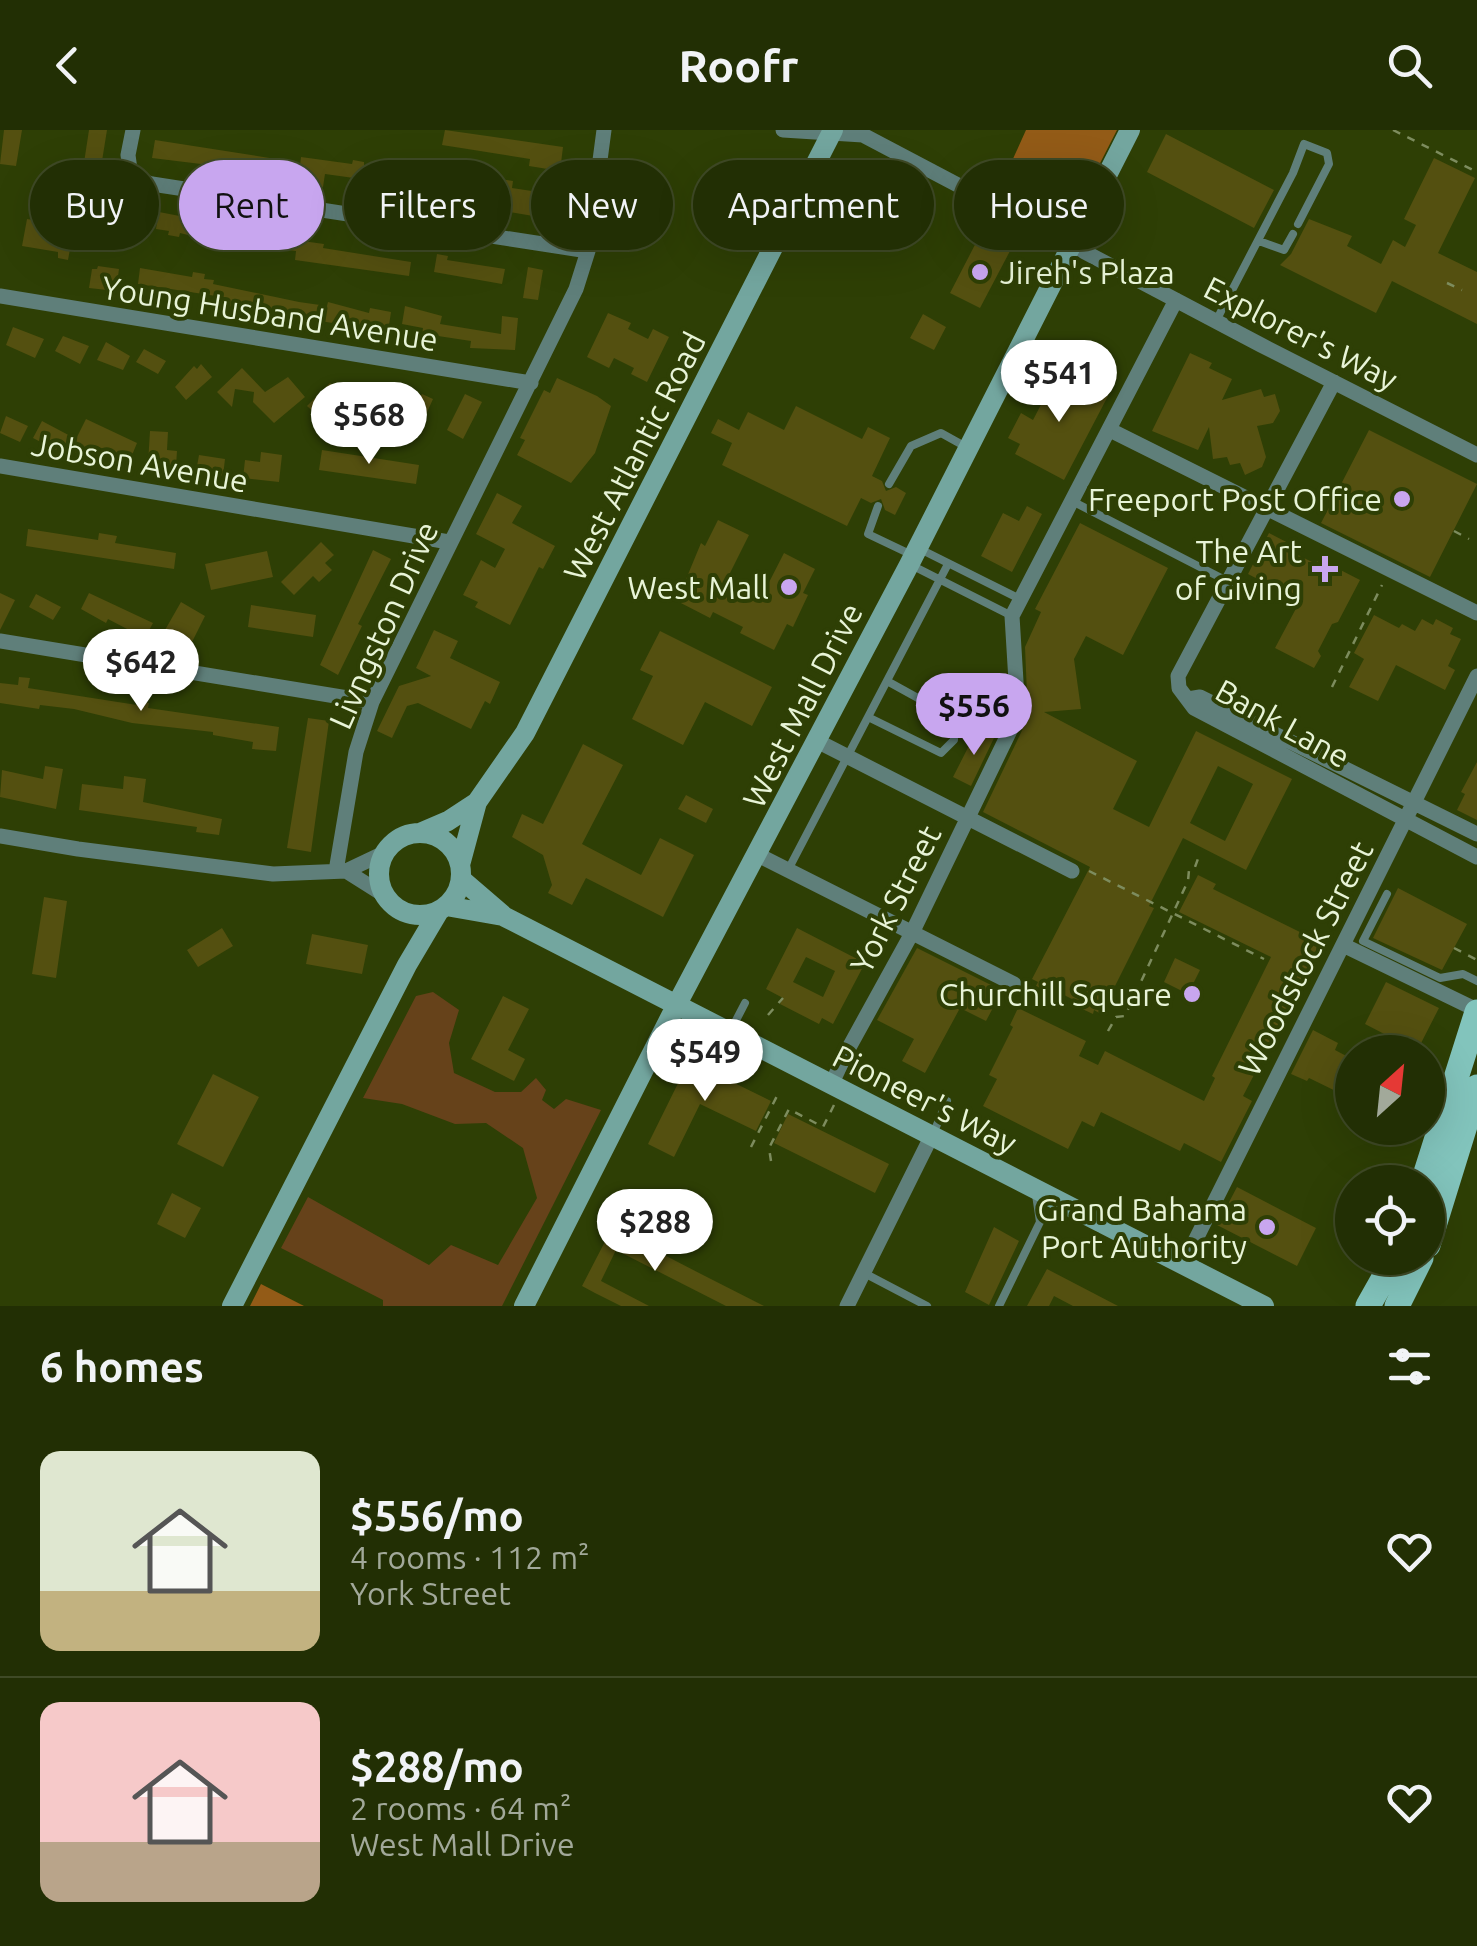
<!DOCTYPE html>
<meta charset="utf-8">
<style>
:root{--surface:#222f04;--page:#2e3b13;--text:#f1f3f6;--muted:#a2a99a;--line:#3f4a26;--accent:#c8a6ef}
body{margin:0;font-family:Ubuntu,sans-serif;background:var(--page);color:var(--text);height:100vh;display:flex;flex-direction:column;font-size:38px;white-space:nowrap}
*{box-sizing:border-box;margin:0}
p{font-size:32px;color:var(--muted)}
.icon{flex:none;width:55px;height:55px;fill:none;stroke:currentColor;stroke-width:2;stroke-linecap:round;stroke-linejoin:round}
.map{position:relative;height:1176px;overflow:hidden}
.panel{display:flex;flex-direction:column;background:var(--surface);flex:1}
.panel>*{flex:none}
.top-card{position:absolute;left:30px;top:30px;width:1418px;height:90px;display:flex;gap:20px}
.needle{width:65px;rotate:27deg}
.tools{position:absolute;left:1335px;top:905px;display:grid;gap:20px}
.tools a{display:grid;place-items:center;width:110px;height:110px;border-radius:50%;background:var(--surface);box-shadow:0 10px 40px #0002,0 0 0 2px var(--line);font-size:50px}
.price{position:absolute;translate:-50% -85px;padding:0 22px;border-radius:35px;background:#fff;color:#222;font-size:32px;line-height:65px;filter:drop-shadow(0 2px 5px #0008)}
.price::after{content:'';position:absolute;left:50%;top:60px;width:30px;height:22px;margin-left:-15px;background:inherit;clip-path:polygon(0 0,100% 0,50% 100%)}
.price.selected{background:var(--accent);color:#111}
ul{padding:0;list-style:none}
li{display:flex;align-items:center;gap:30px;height:250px;padding:0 40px}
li+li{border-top:2px solid var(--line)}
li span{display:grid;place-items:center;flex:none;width:280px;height:200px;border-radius:20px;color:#555}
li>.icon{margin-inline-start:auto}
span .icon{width:120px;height:120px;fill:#fffc;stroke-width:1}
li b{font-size:42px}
h2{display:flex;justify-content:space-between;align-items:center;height:120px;padding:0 40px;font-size:42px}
.tag{padding:0 35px;border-radius:45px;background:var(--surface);box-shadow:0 10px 40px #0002,0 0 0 2px var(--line);font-size:35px;line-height:90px}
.tag.selected{background:var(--accent);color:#111}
header{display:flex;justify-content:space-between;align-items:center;height:130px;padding:0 40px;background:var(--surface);font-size:45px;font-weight:700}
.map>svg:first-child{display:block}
.green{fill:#66421a}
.forest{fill:#935b17}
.building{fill:#545010;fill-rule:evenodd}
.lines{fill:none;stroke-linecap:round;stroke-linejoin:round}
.path{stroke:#7d8c5e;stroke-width:2.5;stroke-dasharray:8 8;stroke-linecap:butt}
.lane{stroke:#5f7f7a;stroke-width:8}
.street{stroke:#5f7f7a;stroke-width:15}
.secondary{stroke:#73a69f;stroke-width:20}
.primary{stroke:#82c4bc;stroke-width:25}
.poi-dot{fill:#c8a6ef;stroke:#2e3f05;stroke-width:4}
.labels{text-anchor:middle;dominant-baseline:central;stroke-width:8;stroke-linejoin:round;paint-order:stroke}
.poi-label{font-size:32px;fill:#e8f4d7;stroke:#2e3f05;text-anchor:end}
.street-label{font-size:32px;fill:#e8f4d7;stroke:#2e3f05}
</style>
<header><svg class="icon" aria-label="back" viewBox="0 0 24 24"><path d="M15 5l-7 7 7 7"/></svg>Roofr<svg class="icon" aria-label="search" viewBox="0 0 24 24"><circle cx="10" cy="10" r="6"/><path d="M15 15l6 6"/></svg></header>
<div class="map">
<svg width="1477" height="1176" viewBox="0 0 1477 1176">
<rect width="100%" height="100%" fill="#2e3f05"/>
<path class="green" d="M433,862L459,880L449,913L454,943L495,962H521L536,948L546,960L542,970L554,979L566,969L601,980L502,1176H383V1170L281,1118L308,1067L429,1135L451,1115L498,1135L537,1068L523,1018L486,993L455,994L402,974L363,968L416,866Z"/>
<path class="forest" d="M1026,0H1117L1070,92L1010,57L1012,31Z
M261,1154L304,1176H250Z"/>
<path class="building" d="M4,0H22L16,36L0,34Z
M89,0H107L98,56L104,57L102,67L127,80L125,84L142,92L135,106L109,93L112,87L77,80L68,130L58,128V122L22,116L27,89L54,94L64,48L81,52Z
M445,0L563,17L560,41L529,36L530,29L442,15Z
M1166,4L1274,60L1254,98L1147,42Z
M155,10L276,29L274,43L152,28Z
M301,27L352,34L353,30L364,32V36L413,43L411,58L360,52L361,49L325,44L323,57L304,54L306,46L299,45Z
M1434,28L1475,48L1438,123L1477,142V194L1392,151L1376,183L1280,135L1291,124L1309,89L1352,106L1347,116L1381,134L1393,110L1405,117L1416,95L1404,89Z
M493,48L513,51L512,58L545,63L543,72L554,74L551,89L433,69L436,55L490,64Z
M159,82L242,98L276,99V102H281V108L324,114L323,118L411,132L409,146L295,130L296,121L246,115V112L188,102V105L180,103L179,107L168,105L169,101L156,99Z
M980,105L1010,121L980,178L950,163Z
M437,124L448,126L447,130L505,139L502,154L434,142Z
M98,136L119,139L116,161L89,158L92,139H97Z
M528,137L543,140L538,170L523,168Z
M140,138L192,147L193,142L205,144L204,149L214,150L213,154L299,172L327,176L328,172L369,183L370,178L391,182L388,202L227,176L229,168L138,154Z
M405,176L442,186L440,194L501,204L502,186L518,188L515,220L470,218L471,211L438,206L437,212L421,209L423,198L402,194Z
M608,183L631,193L628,199L648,209L653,199L669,207L647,252L631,244L634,238L614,228L609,238L587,227Z
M923,184L946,197L934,220L910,208Z
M13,197L44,209L35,228L6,215Z
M63,206L89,216L80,234L55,221Z
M106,212L130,226L123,240L97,230Z
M144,219L166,231L158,244L136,232Z
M1190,223L1212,233L1209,238L1232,249L1222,270L1261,259L1264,267L1275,264L1280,281L1273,293L1257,296L1266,327L1262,337L1245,345L1240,333L1230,335L1227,327L1213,329L1209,297L1198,320L1152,301Z
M201,234L212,247L186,270L175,257L194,236L197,239Z
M242,238L265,262L288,247L305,267L274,293L253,272L254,262L235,259L232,277L217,262Z
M1059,240L1108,266L1064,350L1015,324L1020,314L1008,308L1021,283L1033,290Z
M557,248L597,266L611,276L595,323L571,353L517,325L525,310L520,308L544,260L550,263Z
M364,252L386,264L370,296L347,284Z
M330,253L341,263L318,286L307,276Z
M422,264L433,269L414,311L399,302Z
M465,264L482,272L463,309L447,300Z
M796,276L862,309L868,297L890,308L872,346L882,351L886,361L896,357L906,363L895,385L885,380L881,369L871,373L861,368L847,396L722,335L732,313L711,303L718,289L739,300L748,282L784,300Z
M6,286L28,296L20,312L0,303Z
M86,289L137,313L130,330L94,315L87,328L59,314L56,320L33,308L42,291L76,309Z
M1369,300L1477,354L1430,447L1321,393Z
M150,301L168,302L167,320L177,321L176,336L148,334Z
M322,320L419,335L416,354L319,340Z
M261,322L282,325L279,352L243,348L245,330L260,332Z
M199,325L225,329L223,346L196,342Z
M497,363L522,376L512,393L555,416L543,439L539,437L510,495L475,477L478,472L463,465L481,430L495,438L505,419L476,404Z
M1027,376L1042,384L1012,442L981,426L1003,383L1019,391Z
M718,390L749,405L727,449L762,466L784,423L815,439L803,463L808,465L793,497L787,494L774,520L740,503L743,497L713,482L710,488L677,471L701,413L705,416Z
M1080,393L1168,438L1123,525L1086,506L1074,529L1081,579L1044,582L1137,631L1113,679L1149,697L1196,601L1292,649L1246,740L1183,708L1149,776L1154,778L1101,884L1094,880L1093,884L1078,877L1080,873L1054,860L1052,864L1036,856L1038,852L1032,849L1090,737L983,682L1028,588L1025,517L1041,482L1035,479ZM1218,636L1253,654L1225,711L1190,693Z
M28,399L98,410L99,403L117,406L115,413L176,423L174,439L26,416Z
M1269,403L1294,416L1296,424L1314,433L1321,430L1360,450L1338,492L1332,494L1318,521L1321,526L1314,538L1275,518L1300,471L1248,444Z
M321,412L334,425L325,433L332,440L319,452L313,446L294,465L281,452Z
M373,420L391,429L358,494L362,496L338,545L320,535Z
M267,421L273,447L211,460L205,434Z
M0,463L15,470L0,500Z
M89,463L153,493L140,517L124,509L129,500L108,489L106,493L81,479Z
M36,464L61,477L53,490L29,477Z
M181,472L205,486L192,512L165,500Z
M251,475L316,485L313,507L248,497Z
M1374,485L1399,498L1402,494L1415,501L1422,489L1433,495L1436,489L1453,498L1450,504L1461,509L1448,536L1455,540L1445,560L1396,535L1378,571L1349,557L1364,529L1354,523Z
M434,500L458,511L450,528L500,552L490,574L485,571L471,599L418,573L407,576L392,608L377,601L399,556L431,546L416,538Z
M660,501L772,557L752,596L705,572L683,615L632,589L653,546L640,540Z
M19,547L30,548L28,558L137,575V571L149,573L148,578L279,597L276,621L252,619L253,612L213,605V602L132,593L74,579L40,575L39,579L0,573V553L18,555Z
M308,588L329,591L311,722L287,718Z
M977,600L994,608L971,656L953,647Z
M583,614L623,635L582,714L641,745L660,708L694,725L663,787L586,748L572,775L548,763L552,755L543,725L512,707L522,684L543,694Z
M1477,632V690L1457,680L1465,664L1461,662Z
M45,636L63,639L56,679L0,667L2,640L43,649Z
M124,646L146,649L143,672L222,689L219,705L196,702L197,697L79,680L82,654L123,659Z
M686,665L713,679L706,693L678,679Z
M1198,745L1216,754L1213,759L1308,806L1310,801L1325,809L1243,966L1252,971L1221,1032L1184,1013L1180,1021L1101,982L1094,997L1082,991L1068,1019L983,976L997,949L989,945L1013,897L1010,895L1018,878L1086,911L1079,926L1098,935L1105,921L1204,971L1215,948L1212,946L1271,827L1179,782Z
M1398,758L1467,794L1442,840L1373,808Z
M44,767L67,771L56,848L32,844Z
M222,798L233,816L198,837L187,820Z
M797,798L865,833L833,894L822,888L819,894L780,874L783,868L766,859ZM806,827L835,841L823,867L793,852Z
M312,804L368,815L362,844L306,834Z
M917,818L993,856L986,870L995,874L986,891L960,878L925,943L902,931L914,909L877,890Z
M1175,828L1200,840L1188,864L1164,852Z
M1386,852L1439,878L1417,921L1365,894Z
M503,866L529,879L508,920L525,929L514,951L471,929Z
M1313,900L1338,913L1335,920L1352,929V969L1309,948L1307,951L1291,944Z
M692,925L717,937L714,943L771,971L756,1001L700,974L674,1027L648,1014Z
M213,944L259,967L223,1037L177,1014Z
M788,984L889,1034L875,1063L774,1013Z
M1237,1057L1316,1098L1297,1136L1217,1095Z
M172,1063L201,1078L185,1108L157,1094Z
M994,1097L1019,1111L989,1175L965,1162Z
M612,1098L701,1144L764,1176H726L616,1120L601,1151L649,1176H621L595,1163L582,1156Z
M1047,1139L1118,1176H1073L1054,1166L1049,1176H1027Z"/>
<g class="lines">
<path class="path" d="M1393,0L1477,42
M1447,153L1462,160
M1454,401L1469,409
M1332,557L1382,455
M1089,741L1264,829
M1454,818L1477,830
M768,885L783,868
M1108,901L1116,887L1125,886L1188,751L1189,740L1195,737L1199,726
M751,1017L778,964
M771,1031L769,1018L789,979L823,997L834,975"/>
<path class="lane" d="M1259,111L1284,120L1293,104
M1216,191L1293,43L1304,14L1327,23L1329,34L1298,94
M889,354L911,316L941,303L968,318
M1072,371L1227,451
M878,376L868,404L910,424
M918,418L1020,469
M913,436L1012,486
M868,587L941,623L954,610V588L887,551
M788,740L948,434
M1387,764L1363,811L1440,848L1463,844L1477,851
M731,900L745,873
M933,1004L947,971
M864,1143L927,1176
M999,1176L1040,1092L1036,1065"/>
<path class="street" d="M133,0L128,25L131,47L152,54L588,121
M783,0L863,5L1261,215L1477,325
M0,166L531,253
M1334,252L1178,546L1179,558L1194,578L1477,727
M1110,300L1477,483
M0,336L449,412
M0,511L372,572
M1188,569L1200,567L1477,704
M817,611L1072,741
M0,706L78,719L273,744L346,741L386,722
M758,725L1014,854
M336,741L356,622L372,572L576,159L588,121L604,0
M346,741L384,765
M1343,815L1477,880
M831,955L846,923L912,803L1018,584L1012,486L1176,170
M1183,1135L1477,546
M847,1176L932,1005"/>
<path class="secondary" d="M420,703L448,691L477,672L525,603L833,0
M379 744a41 41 0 1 1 82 0a41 41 0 1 1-82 0Z
M460,735L477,672
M461,749L505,787L1264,1176
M446,776L503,786
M232,1176L407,835L439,781
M524,1176L676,876L909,435L1130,0"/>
<path class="primary" d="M1423,1052L1477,882
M1428,1115L1477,957
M1368,1176L1395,1128
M1397,1176L1421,1128"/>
</g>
<g class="poi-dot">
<circle cx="980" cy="142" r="10"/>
<circle cx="1402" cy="369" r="10"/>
<path d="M1320 424h10v10h10v10h-10v10h-10v-10h-10v-10h10z"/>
<circle cx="789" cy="457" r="10"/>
<circle cx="1192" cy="864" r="10"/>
<circle cx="1267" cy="1097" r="10"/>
</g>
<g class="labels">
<g class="poi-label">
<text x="1000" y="142" text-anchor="start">Jireh's Plaza</text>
<text x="1382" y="369">Freeport Post Office</text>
<text x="1302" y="421">The Art<tspan x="1302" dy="37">of Giving</tspan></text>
<text x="769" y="457">West Mall</text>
<text x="1172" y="864">Churchill Square</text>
<text x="1247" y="1079">Grand Bahama<tspan x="1247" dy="37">Port Authority</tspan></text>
</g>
<g class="street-label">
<text transform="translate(270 183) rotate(9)">Young Husband Avenue</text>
<text transform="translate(1301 203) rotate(27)">Explorer's Way</text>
<text transform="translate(634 326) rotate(-63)">West Atlantic Road</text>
<text transform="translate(140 332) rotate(10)">Jobson Avenue</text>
<text transform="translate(383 495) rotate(-66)">Livngston Drive</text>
<text transform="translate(802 575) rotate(-63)">West Mall Drive</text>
<text transform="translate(1283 593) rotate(29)">Bank Lane</text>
<text transform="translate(895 769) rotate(-63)">York Street</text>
<text transform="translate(1305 828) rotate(-63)">Woodstock Street</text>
<text transform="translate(925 969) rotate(27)">Pioneer's Way</text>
</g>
</g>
</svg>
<div class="tools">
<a><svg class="needle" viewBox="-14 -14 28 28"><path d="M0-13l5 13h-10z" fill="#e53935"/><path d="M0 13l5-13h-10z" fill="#a2a99a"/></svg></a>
<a><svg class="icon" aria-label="locate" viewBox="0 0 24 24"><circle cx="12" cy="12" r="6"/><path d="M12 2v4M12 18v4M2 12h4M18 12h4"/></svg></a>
</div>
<b class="price" style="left:1059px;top:295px">$541</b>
<b class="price" style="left:369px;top:337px">$568</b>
<b class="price" style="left:141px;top:584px">$642</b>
<b class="price selected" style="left:974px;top:628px">$556</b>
<b class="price" style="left:705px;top:974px">$549</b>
<b class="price" style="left:655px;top:1144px">$288</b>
<div class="top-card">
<a class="tag">Buy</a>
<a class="tag selected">Rent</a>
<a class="tag">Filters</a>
<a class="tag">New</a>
<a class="tag">Apartment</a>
<a class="tag">House</a>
</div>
</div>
<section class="panel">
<h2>6 homes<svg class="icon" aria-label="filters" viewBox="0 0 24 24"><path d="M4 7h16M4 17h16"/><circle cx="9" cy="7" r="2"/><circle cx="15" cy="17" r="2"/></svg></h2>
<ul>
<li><span style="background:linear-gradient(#dfe7d0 70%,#c2b280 0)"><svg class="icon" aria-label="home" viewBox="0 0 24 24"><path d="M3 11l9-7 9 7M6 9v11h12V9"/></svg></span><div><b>$556/mo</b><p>4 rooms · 112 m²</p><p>York Street</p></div><svg class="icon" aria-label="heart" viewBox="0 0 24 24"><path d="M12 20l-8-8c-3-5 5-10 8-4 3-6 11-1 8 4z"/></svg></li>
<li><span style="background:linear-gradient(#f6c9c9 70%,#b9a48a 0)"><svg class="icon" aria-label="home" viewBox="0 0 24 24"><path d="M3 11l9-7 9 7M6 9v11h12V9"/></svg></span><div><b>$288/mo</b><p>2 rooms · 64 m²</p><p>West Mall Drive</p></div><svg class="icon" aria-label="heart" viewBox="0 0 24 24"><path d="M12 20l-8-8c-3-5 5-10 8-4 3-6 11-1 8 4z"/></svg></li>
</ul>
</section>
